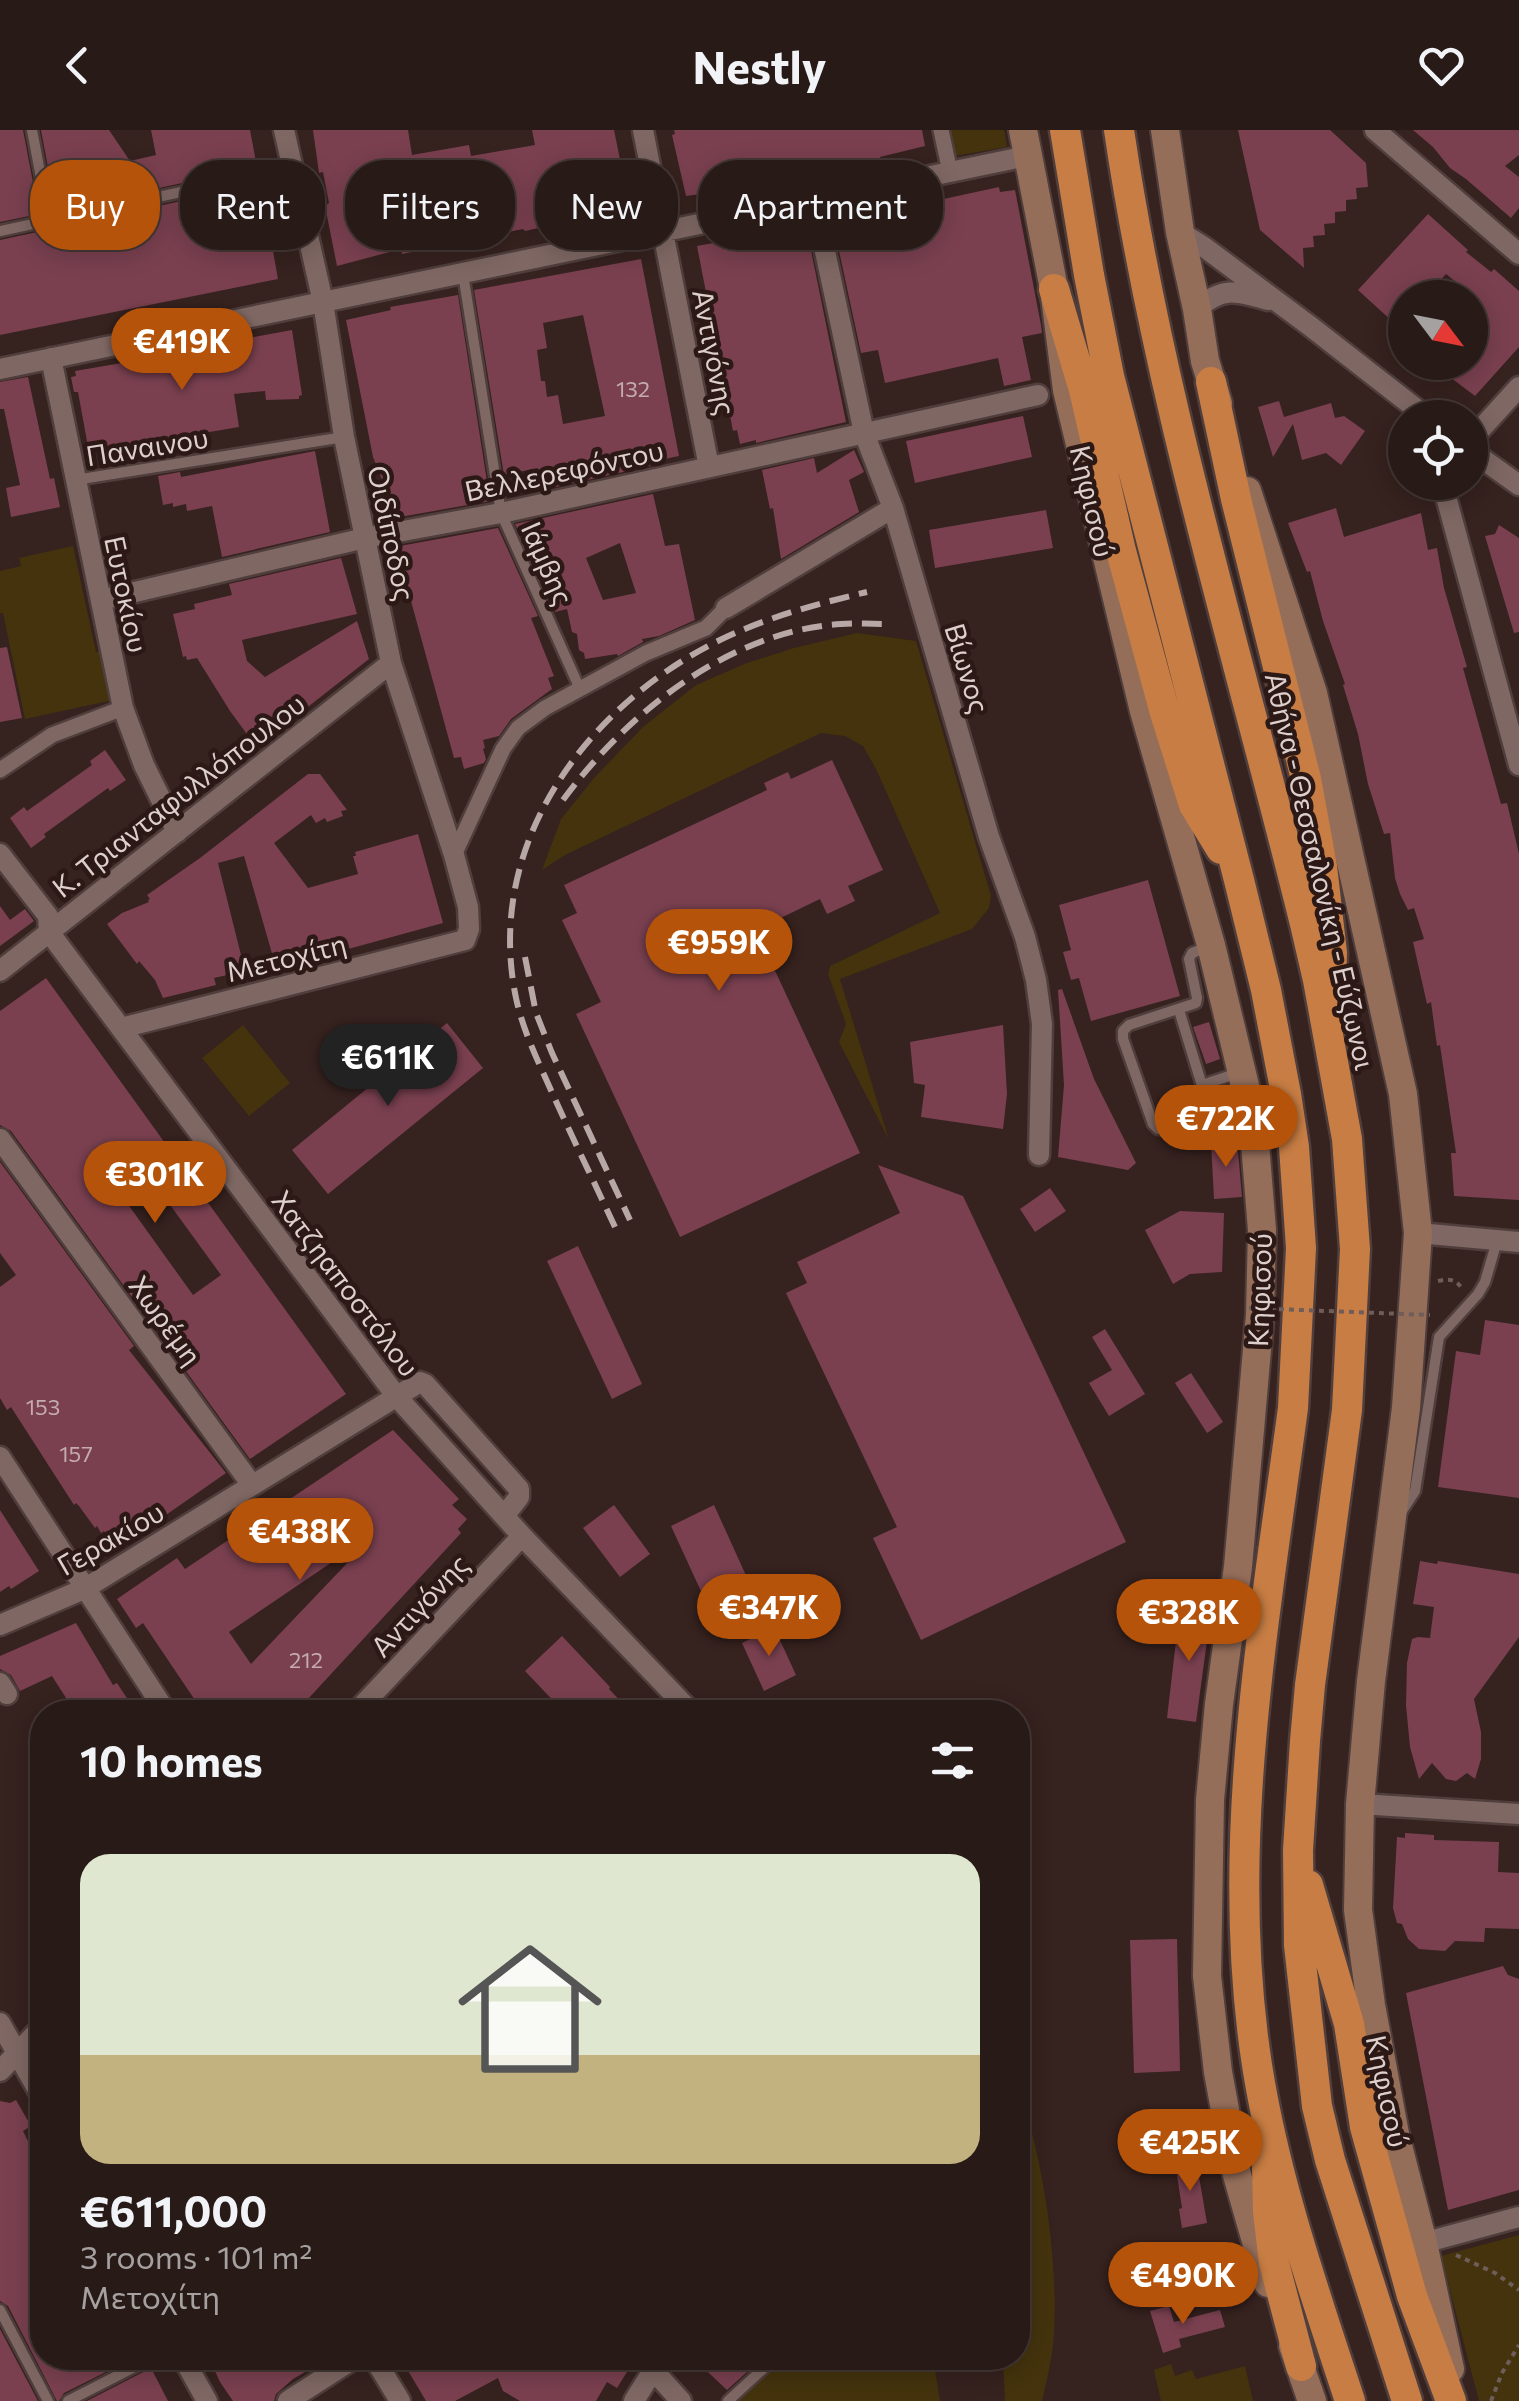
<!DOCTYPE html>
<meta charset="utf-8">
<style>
:root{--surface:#281a17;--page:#302320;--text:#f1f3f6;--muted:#a5a1a1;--line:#443836;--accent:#b45309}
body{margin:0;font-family:Commissioner,sans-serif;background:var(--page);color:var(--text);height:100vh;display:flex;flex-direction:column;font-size:38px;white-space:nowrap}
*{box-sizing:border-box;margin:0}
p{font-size:32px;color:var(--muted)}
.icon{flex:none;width:55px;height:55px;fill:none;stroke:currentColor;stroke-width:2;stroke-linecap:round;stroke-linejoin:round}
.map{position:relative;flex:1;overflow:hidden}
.details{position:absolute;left:30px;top:1570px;width:1000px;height:670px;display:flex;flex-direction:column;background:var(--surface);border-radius:40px;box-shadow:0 5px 25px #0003,0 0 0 2px var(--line)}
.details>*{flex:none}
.guide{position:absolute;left:30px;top:30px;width:1000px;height:90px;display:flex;gap:20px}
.needle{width:65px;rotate:122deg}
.controls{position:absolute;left:1388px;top:150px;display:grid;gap:20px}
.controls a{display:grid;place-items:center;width:100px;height:100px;border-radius:50%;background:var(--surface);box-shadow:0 5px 25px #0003,0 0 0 2px var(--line);font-size:50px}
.price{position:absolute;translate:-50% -85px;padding:0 22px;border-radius:35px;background:var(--accent);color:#fff;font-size:32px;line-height:65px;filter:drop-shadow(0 2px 5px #0008)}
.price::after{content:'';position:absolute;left:50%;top:60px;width:30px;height:22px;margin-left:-15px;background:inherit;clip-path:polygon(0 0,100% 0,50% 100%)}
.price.on{background:#222;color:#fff}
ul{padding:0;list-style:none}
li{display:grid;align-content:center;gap:20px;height:530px;padding:0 50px}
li+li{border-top:2px solid var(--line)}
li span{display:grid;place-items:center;height:310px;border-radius:30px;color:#555}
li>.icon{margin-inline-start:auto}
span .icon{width:180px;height:180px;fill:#fffc;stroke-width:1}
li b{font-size:42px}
h2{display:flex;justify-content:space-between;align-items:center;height:120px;padding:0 50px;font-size:42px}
.tag{padding:0 35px;border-radius:40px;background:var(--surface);box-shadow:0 5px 25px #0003,0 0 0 2px var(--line);font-size:35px;line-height:90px}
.tag.on{background:var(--accent);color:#fff}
header{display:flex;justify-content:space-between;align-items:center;height:130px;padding:0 50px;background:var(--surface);font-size:45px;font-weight:700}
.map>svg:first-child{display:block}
.green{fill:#44330d}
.building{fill:#7a4050;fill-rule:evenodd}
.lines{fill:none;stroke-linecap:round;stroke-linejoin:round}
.service-casing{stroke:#4f3e3c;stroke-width:15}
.pedestrian-casing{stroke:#4f3e3c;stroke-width:20}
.minor-casing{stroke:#4f3e3c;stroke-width:25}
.secondary-casing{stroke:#4f3e3c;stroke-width:32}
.motorway-casing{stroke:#4f3e3c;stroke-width:35}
.path{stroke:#6f5d5a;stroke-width:4;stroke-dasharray:5 5;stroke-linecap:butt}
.service{stroke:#7f6864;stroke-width:10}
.pedestrian{stroke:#7f6864;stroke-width:15}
.minor{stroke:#7f6864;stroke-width:20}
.secondary{stroke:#956e5a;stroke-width:28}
.motorway{stroke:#c77d43;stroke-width:30}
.rail{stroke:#b7a8a5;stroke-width:6;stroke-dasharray:20 10;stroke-linecap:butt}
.path-bridge{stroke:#6f5d5a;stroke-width:4;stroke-dasharray:5 5;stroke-linecap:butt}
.labels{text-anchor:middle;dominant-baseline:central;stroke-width:9;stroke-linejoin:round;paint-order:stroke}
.number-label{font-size:22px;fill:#c4abad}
.street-label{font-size:28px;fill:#ddcfcc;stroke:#2c1916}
</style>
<header><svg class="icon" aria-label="back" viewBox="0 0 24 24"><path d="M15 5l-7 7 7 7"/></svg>Nestly<svg class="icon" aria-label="heart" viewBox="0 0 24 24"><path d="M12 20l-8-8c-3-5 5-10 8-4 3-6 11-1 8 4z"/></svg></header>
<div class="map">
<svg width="1519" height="2271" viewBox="0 0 1519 2271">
<rect width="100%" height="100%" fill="#36221f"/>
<path class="green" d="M949,0H1004L1007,17L954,26Z
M73,416L96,522L103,521L113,570L25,589L3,483H0V441L21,436L19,428Z
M857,503L916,511L991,766L989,778L972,799L840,849L889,1010L839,912L846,894L828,844L830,836L940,783L877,641L863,616L845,606L821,603L565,725L542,740L561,689L594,648L643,597L696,555L747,533L794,518Z
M243,895L290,953L249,986L202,928Z
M1018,1951C1042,2031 1058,2118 1054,2202C1053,2225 1047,2249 1042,2271H1005L1003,2228H1018Z
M1519,2105V2271H1479L1441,2126Z
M783,2228H933L940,2271H737Z
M1171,2234L1175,2246L1192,2240L1196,2249L1245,2236L1253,2271H1161L1154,2240Z"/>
<path class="building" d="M0,0H23L39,84L0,92Z
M41,0H109L130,31L156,25L151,0H250L257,37L56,80Z
M313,0H408L412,25L469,15L471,26L535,15L532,0H614L623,44H620L626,76L592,86L525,101L523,99L402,124L401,119L337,136L325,76L329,73L323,42L319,43Z
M674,0H922L925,16L880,27L881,29L832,37L743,58L686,66L672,5L675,4Z
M1238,0H1330L1366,33L1368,57L1356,58L1357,69L1346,70V81L1335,82V93L1324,94L1325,105L1313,106L1314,117L1303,118L1304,138L1260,100Z
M1413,0H1519V25L1505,36L1519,47V78L1511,88L1466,49L1450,38L1433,17Z
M261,54L278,149L0,205V110Z
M999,57L1000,62L1015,60L1041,195L1042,203L1022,207L1031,250L1004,256L998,228L885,253L878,220L861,223L833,93Z
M1428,84L1468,120L1466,122L1491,142L1494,139L1519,161V217L1475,266L1430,232H1470V176L1477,169L1446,144L1424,168H1405V203L1358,160Z
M806,96L846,292L756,313V310L740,314L737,300L733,301L697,116Z
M641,129L679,326L650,332V336L542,360L538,338L504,345L474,160ZM583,185L605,286L563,294L558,265L547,267L545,251H541L537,220L547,218L543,193Z
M458,165L490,371L389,389L381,347L373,327L346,190L391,180L390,177Z
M292,200L302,265L299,266V269L266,270L265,261L234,264L239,297L198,304L199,309L174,314L176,325L154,328L152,318L121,324L120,316L89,322L78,262H74L71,247L76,246L75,241L145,229V226L167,223V225L194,219L195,223L218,219L243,213V209Z
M28,247L50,349L54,348L60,377L11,387L6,358L20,355L4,279H0V252Z
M1279,271L1284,287L1331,273L1335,288L1344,286L1365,301L1341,335L1326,323L1302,330L1293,294L1273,327L1258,277Z
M1023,286L1032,327L915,353L906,311Z
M854,320L864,342L849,350L859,382L781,429L773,378L770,379L762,340L814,328L817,343Z
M315,321L330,402L222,427L212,376L187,381L186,374L173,377V373L163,375L158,346L180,342L181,347Z
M653,364L665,416L679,414L695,490L659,506L642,509L643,512L618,526L617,524L585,529L584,523L579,520L577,504L572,502L567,479L555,482L515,394ZM620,413L636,463L603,470L586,428Z
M1336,378L1344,407L1421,383L1428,420L1437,418L1444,458L1467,537L1463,538L1501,674L1507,673L1519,724V1070L1454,1066L1451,1023H1456L1440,915L1437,916L1431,872L1427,874L1413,812L1424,809L1414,778L1408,780L1400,764L1395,748L1390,703L1384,704L1368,654L1358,604L1343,555L1345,554L1323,491L1310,441L1307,442L1288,393Z
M1046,380L1053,418L935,438L929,400Z
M1499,395L1519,408V502L1514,503L1485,406L1495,404Z
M498,398L538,486L531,488L554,546L548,548L552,559L511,589L499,606L483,610L485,618L483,619L486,629L484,633L464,639L461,627L454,628L397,420L401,419L400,416Z
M341,428L357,484L242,510L247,531L265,547L357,491L369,529L281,598L271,600L260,613L254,610L252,611L230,581L197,528L187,530L186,526L183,527L173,484L195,479L194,474L232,465L229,454Z
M7,517L22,588L0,592V518Z
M105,620L126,650L110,661L108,658L44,704L46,707L31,718L10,688L24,677L27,681L92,635L90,631Z
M832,630L883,740L848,756L855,771L827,784L820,769L756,800L860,1023L680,1107L576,884L601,872L562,790L577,783L564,755L767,660L764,653L788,642L791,649Z
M308,644H320L347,680L341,681L343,686L327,692L325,688L316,693L311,685L274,713L308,758L358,744L353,726H356L355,722L418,704L443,793L279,838L278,833L275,834L244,726L218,733L245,841L214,848L216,855L163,868L155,850L139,831L137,834L107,794L122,783L149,772L148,770L150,769L147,765L200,728Z
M1148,750L1180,866L1091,891L1079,848L1071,850L1063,822L1071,820L1059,775Z
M0,776L10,790L25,779L34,791L0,816Z
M46,848L346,1264L250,1329L11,1001L0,995V881ZM149,1046L221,1145L193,1165L122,1066Z
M1062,859L1094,949L1136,1033L1128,1040L1058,1027L1064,955L1058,860Z
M1209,892L1220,929L1206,934L1193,897Z
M447,893L483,938L328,1064L292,1020Z
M1003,895L1007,964L1003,999L921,987L925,955L914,953L910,912Z
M1237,1010L1242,1067L1214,1069L1211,1012Z
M0,1032L134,1216L129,1220L226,1343L123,1415L113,1412L104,1401L101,1403L97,1396L95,1398L79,1376L76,1373L74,1375L11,1277L7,1280L0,1268V1157L16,1145L0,1123Z
M878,1035L963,1066L1126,1412L921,1510L873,1408L897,1397L786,1163L807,1153L797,1132L900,1083Z
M1050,1058L1066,1081L1035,1102L1020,1079Z
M1180,1081L1224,1083L1222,1142L1190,1144L1173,1154L1145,1100Z
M578,1116L642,1254L612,1269L547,1131Z
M1485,1190L1519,1195V1368L1438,1357L1456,1221L1480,1225Z
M1105,1199L1145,1264L1109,1286L1089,1253L1112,1240L1092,1207Z
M1191,1243L1223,1292L1207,1303L1175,1253Z
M393,1300L459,1369L452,1375L467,1389L458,1399L461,1403L296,1582H203L143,1493L136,1498L117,1469L177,1428L185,1439ZM347,1422L352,1428L251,1534L229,1502Z
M614,1375L650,1424L620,1447L583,1398Z
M714,1375L754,1463L711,1483L671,1396Z
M0,1380L39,1441L11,1459L9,1456L0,1462Z
M1420,1431L1437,1434L1438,1431L1519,1444V1507L1474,1569L1481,1602V1629L1475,1649L1467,1643L1456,1651L1446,1649L1432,1633L1419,1649L1410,1617L1406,1575L1407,1533L1412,1509L1418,1507L1430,1508L1434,1477L1413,1474Z
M1180,1477L1211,1481L1196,1592L1167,1588Z
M76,1493L113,1555L117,1553L136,1582H75L52,1546L20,1561L11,1545L0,1539V1526Z
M774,1497L796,1545L764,1561L742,1513Z
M562,1506L610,1557L609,1559L631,1582H564L525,1541Z
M1405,1703L1434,1705V1710L1499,1712L1498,1742L1519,1743V1799L1485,1798L1484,1812L1455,1811L1445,1821L1419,1819L1408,1809L1402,1794L1397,1793L1393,1778L1397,1707L1405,1708Z
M1177,1809L1180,1941L1134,1943L1130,1810Z
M1503,1836L1508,1845L1519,1849V2060L1448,2080L1406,1863Z
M16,1970L31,1996L23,2001L38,2032L42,2029V2228H134L64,2263L59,2271H57L8,2176L0,2171V1971L10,1973Z
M1196,2029L1207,2093L1182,2098L1179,2079L1182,2078L1175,2032Z
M1169,2176L1174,2192L1220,2180L1225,2197L1179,2209L1181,2217L1163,2223L1150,2181Z
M0,2199L38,2271H0Z
M209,2228H329L293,2249L276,2264L274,2271H233L220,2252Z
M415,2228H619L630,2237L617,2258L607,2252L596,2271H520L503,2261L498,2248L455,2271H426L404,2234Z
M693,2228H734L747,2242L727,2260Z
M151,2238L168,2271H87Z"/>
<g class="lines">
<defs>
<path id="service" d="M32,0L49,90
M0,101L293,38
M463,144L501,383L580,559
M75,350L344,307
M1179,880L1207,972C1208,992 1180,994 1164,999H1158L1153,994L1123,909V901L1129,895L1196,873L1197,868L1189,829L1192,823L1208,817
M1202,955L1241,942
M1400,1384L1415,1361L1439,1207L1478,1164L1485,1152L1497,1111
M0,2180L48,2271
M68,2271L152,2228
M728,2271L775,2228"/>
<path id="pedestrian" d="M941,0L950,42
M0,640L52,605L123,578
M454,725L503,619L518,598L545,578L646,523L706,498L726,478"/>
<path id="minor" d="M643,0L709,337
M1375,0L1519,124
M814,70L864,303L893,378L989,707L1025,807L1036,850L1042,894L1039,1025
M1180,102L1204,117L1310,196L1428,288
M1197,179C1222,156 1238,161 1268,170
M51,228L123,578L144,635L177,702
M0,239L1027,26
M1470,311L1519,257
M1470,320L1519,355
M1442,352L1519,635
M101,470L365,408L501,383L1038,265
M726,478L893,378
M0,724L48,786L49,802L397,1267L522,1406L691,1582
M0,841L391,533
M121,898L465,810L469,799L468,777L454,725L391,533L344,307L323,172L284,0
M0,1009L252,1355
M1418,1103L1519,1112
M0,1327L166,1582
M0,1495L84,1459L420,1252L425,1254L519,1359V1367L504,1386
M0,1553L7,1564
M356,1582L522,1406
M1360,1674L1519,1684
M0,1893L42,1967
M0,1941L42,1897
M1423,2113L1519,2087
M183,2228L207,2271
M374,2228L400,2271
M642,2228L681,2271
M288,2271L355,2228
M634,2271L660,2229"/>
<path id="secondary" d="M1023,0L1054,159L1067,260L1144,581L1211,815L1253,989L1262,1100L1260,1185L1238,1437L1219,1574L1210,1670L1207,1846L1218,1942L1237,2045L1268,2153
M1165,0L1180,102L1197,179L1205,231L1218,273
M1247,361L1313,563L1403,964L1418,1103L1406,1278L1371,1551L1360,1674L1358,1780L1371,1875L1395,2004L1423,2113L1450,2239
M1293,2216L1312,2271"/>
<path id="motorway" d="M1065,0L1089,145L1109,246L1239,750L1266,860L1286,964L1294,1017L1301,1118L1293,1278C1264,1495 1223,1716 1257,1935C1275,2050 1314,2161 1350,2271
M1119,0C1159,270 1240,530 1305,794L1318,850L1347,1009L1355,1119L1347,1280L1310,1555L1305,1611L1298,1720L1299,1815L1317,1976L1330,2030L1407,2271
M1054,159L1084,260L1121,421L1165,583L1194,675L1221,719
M1211,252L1236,369L1306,649L1322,736L1332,823L1331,852
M1308,1755L1349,1894L1365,1997L1412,2166L1451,2271
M1267,2034L1268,2082L1274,2133L1301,2236"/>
</defs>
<use href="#service" class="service-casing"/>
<use href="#pedestrian" class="pedestrian-casing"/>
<use href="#minor" class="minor-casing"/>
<use href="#secondary" class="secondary-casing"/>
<use href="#motorway" class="motorway-casing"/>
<path class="path" d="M1438,1151C1450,1148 1457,1150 1463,1160
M1456,2125L1495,2143L1519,2160
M1491,2271L1502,2243L1519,2215"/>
<use href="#service" class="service"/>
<use href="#pedestrian" class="pedestrian"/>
<use href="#minor" class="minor"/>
<use href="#secondary" class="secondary"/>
<use href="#motorway" class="motorway"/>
<path class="rail" d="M563,670C627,583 729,501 841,494C857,493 872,494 888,494
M525,827L536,883L552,923L630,1090
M615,1097C595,1054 574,1011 554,967C540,935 523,902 516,868C484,715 585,578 716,512C764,488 816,474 867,462"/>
<path class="path-bridge" d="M1249,1178L1430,1185"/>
</g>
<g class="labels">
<g class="number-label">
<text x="633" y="258">132</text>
<text x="43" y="1276">153</text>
<text x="76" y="1323">157</text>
<text x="306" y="1529">212</text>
</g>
<g class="street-label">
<text transform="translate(715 222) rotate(79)">Αντιγόνης</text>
<text transform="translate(147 316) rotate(-9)">Παναινου</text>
<text transform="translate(564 340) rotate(-12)">Βελλερεφόντου</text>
<text transform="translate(1093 371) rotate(77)">Κηφισού</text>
<text transform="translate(392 403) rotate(78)">Οιδίποδος</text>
<text transform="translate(548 433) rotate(66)">Ιάμβης</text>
<text transform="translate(127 464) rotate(78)">Ευτοκίου</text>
<text transform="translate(968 538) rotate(73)">Βίωνος</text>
<text transform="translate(178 665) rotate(-38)">Κ. Τριανταφυλλόπουλου</text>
<text transform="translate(1321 741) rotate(77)">Αθήνα - Θεσσαλονίκη - Εύζωνοι</text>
<text transform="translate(286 827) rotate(-14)">Μετοχίτη</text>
<text transform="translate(346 1153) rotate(53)">Χατζηαποστόλου</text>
<text transform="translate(1259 1160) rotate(-88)">Κηφισού</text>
<text transform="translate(166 1190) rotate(54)">Χωρέμη</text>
<text transform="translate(110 1408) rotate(-30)">Γερακίου</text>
<text transform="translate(419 1475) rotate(-47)">Αντιγόνης</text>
<text transform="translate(1388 1961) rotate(78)">Κηφισού</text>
</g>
</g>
</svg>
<div class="controls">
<a><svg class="needle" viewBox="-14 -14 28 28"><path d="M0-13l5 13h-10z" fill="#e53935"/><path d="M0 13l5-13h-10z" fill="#a5a1a1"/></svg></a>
<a><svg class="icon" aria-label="locate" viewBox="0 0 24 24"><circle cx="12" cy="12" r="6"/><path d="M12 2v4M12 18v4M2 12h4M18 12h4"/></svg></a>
</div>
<b class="price" style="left:182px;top:263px">€419K</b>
<b class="price" style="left:719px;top:864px">€959K</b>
<b class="price on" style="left:388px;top:979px">€611K</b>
<b class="price" style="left:1226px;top:1040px">€722K</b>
<b class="price" style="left:155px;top:1096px">€301K</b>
<b class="price" style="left:300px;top:1453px">€438K</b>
<b class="price" style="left:769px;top:1529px">€347K</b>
<b class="price" style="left:1189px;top:1534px">€328K</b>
<b class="price" style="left:1190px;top:2064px">€425K</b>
<b class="price" style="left:1183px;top:2197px">€490K</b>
<div class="guide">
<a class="tag on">Buy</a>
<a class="tag">Rent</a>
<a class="tag">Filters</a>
<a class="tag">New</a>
<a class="tag">Apartment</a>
</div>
<section class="details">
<h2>10 homes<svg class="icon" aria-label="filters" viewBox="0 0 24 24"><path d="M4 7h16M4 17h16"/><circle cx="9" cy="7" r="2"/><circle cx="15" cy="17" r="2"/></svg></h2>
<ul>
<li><span style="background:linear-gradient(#dfe7d0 65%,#c2b280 0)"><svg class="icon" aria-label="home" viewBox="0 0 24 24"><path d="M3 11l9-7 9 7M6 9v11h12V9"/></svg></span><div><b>€611,000</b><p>3 rooms · 101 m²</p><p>Μετοχίτη</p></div></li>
</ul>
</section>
</div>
